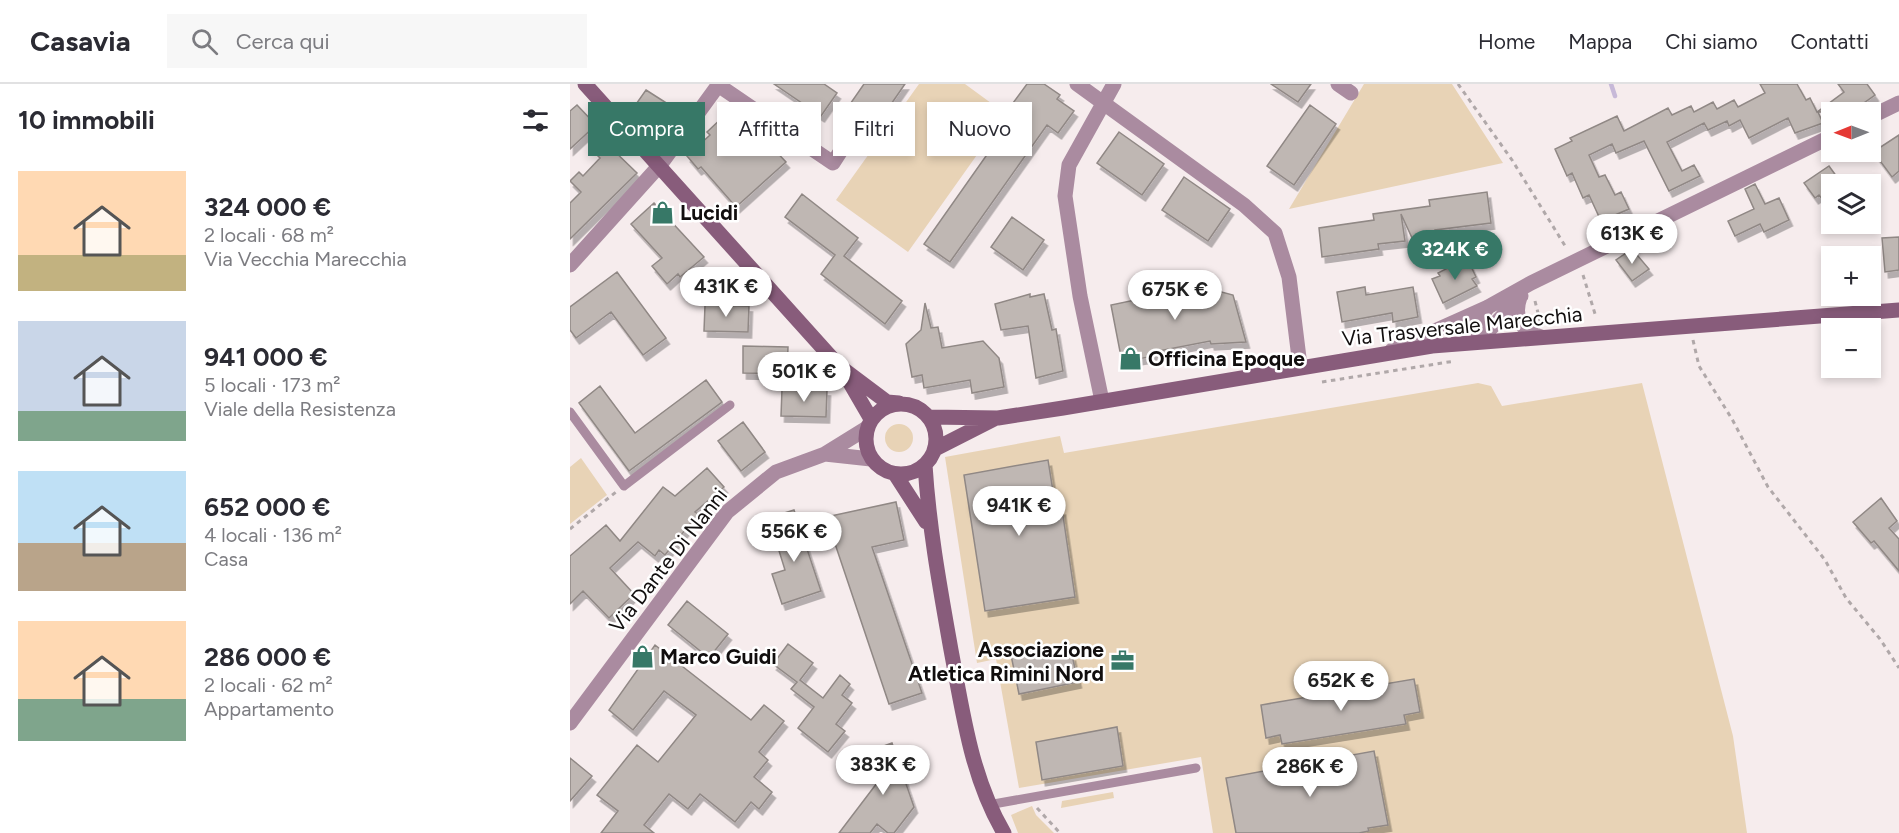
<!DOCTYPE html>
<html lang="it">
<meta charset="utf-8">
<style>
:root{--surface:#fff;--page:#f7f7f7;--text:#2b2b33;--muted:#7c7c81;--line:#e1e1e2;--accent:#377867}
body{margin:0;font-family:Figtree,sans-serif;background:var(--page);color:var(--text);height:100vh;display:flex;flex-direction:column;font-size:22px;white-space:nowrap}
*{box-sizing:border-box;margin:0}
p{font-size:20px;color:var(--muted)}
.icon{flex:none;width:33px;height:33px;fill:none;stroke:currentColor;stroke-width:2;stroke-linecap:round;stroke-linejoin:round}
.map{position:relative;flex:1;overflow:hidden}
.drawer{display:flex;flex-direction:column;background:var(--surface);width:570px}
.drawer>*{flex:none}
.hud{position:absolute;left:18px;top:18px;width:570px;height:54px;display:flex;gap:12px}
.needle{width:39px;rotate:269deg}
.controls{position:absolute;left:1251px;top:18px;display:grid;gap:12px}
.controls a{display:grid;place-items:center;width:60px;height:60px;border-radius:0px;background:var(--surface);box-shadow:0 3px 9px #0003;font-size:30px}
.price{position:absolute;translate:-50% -51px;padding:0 14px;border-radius:21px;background:#fff;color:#222;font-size:20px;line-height:39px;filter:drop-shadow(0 2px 3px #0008)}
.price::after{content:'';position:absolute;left:50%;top:36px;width:18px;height:14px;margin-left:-9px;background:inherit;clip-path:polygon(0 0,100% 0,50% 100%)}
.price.selected{background:var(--accent);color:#fff}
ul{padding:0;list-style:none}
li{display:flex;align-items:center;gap:18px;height:150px;padding:0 18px}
li span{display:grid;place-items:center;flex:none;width:168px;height:120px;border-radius:0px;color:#555}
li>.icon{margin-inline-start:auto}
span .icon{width:72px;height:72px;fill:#fffc;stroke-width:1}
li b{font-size:26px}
h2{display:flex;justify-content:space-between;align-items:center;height:72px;padding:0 18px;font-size:26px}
.tag{padding:0 21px;border-radius:0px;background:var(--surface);box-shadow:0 3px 9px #0003;font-size:21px;line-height:54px}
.tag.selected{background:var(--accent);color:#fff}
header{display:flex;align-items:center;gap:36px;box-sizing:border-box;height:84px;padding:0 30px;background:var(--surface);border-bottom:2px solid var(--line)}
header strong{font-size:28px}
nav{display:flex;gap:33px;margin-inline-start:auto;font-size:21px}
.search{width:420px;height:54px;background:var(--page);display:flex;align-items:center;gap:15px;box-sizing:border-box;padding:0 21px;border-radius:0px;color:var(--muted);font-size:22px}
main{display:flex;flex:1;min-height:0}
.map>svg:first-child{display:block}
.green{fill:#e8d3b6}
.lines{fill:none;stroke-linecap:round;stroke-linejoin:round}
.stream{stroke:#c7b9d8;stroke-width:4.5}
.building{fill:#bfb7b3;stroke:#908885;stroke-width:1.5;filter:url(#shadow)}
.path{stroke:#b0a8a9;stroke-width:3;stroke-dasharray:4.5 4.5;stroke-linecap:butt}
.lane{stroke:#aa8ba0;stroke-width:9}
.street{stroke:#aa8ba0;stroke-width:15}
.secondary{stroke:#885c7b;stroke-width:15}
.labels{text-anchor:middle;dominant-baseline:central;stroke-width:5;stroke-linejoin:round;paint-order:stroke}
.poi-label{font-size:21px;font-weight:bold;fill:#110e0e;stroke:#fff;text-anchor:start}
.street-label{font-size:21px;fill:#110e0e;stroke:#fff}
</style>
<header>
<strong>Casavia</strong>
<div class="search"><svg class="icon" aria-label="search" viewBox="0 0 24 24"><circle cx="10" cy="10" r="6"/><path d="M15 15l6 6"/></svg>Cerca qui</div>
<nav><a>Home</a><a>Mappa</a><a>Chi siamo</a><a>Contatti</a></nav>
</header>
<main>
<section class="drawer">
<h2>10 immobili<svg class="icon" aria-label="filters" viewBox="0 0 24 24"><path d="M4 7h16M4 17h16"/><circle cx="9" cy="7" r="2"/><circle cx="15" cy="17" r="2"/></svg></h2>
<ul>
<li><span style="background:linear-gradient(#ffd9b3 70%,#c2b280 0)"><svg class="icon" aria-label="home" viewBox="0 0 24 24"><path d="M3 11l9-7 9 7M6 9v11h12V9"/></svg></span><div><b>324 000 €</b><p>2 locali · 68 m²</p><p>Via Vecchia Marecchia</p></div></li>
<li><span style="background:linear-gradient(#c9d6e8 75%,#7fa58c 0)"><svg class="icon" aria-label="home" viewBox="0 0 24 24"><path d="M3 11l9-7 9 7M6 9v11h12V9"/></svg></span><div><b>941 000 €</b><p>5 locali · 173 m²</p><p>Viale della Resistenza</p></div></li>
<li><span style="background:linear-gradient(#bfe0f5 60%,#b9a48a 0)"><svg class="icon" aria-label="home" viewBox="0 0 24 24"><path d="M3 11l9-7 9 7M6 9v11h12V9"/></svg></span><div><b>652 000 €</b><p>4 locali · 136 m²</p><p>Casa</p></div></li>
<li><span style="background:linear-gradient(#ffd9b3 65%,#7fa58c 0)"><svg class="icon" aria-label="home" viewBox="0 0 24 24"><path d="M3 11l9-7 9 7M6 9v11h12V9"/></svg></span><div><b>286 000 €</b><p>2 locali · 62 m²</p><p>Appartamento</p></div></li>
</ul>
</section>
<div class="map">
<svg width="1329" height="749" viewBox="0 0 1329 749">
<defs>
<filter id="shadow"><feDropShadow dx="3.5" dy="6" stdDeviation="0" flood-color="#0004"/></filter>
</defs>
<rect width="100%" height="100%" fill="#f6eced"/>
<path class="green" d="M349,0H395L436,30L338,168L266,116Z
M794,0H882L933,79L719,125Z
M908,299L921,302L932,322L1072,299L1163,652L1177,749H643L631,673L449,704L426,575L407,579L375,373L490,352L494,369Z
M315 354a14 14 0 1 1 28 0a14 14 0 1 1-28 0Z
M11,374L37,411L0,440V383Z
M543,708L544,714L491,724L492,717Z
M462,722L466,731L484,749H448L441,731Z"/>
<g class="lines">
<path class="stream" d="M1041,0L1045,12"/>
</g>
<path class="building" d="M204,0H254L267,9L251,32Z
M294,0H335L306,42L278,23Z
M457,0H474L490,11L487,15L504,27L488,49L477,41L380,178L354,160L447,28L440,23Z
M701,0H741L728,18Z
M1190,0H1227L1236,16L1240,14L1247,28L1274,8L1268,0H1297L1305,11L1281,28H1248L1253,39L1225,49L1218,34L1179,54L1170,36L1159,42L1157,37L1138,46L1134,39L1097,58L1112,87L1124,81L1130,92L1099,107L1074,57L1046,69L1042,60L1019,71L1029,93L1035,91L1045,111L1051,108L1059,125L1031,137L1019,111L1013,114L1002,89L997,92L985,65L1002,57L1000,54L1047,32L1054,47L1098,24L1102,31L1121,22L1124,28L1143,18L1147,25L1164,16L1168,23L1195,9Z
M76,6L109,27L93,51L74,38L78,32L64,23Z
M7,21L26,41L0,65V27Z
M740,21L766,40L724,101L697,82Z
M155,31L169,47L174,42L184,54L187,51L197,62L199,60L216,78L166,123L131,83L128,85L117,72L140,51L137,48Z
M549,48L594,80L572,111L527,79Z
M1329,51V87L1322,93L1305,70L1306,66Z
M37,60L67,89L0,155V119L11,108L0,97L9,88L13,92L30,74L27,71Z
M1259,82L1272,100H1262V128L1249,111L1245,114L1234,99Z
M614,93L660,125L638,157L592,126Z
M1185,100L1195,120L1209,114L1219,136L1194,148L1190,140L1165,152L1158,137L1184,125L1175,105Z
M917,108L921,139L865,146L866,153L843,156L831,130L835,157L808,160L809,165L752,173L749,144L804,136L803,130L860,122L859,116Z
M232,110L288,154L274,172L332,217L315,240L251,190L265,171L215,133Z
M84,119L134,173L110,193L108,190L97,200L82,182L92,174L61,140Z
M442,133L474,156L453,186L421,163Z
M1329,153V186L1315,188L1312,154Z
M1062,165L1079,185L1062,197L1046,176Z
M897,174L906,193L902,195L907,202L873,219L862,195L870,192L868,189Z
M47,188L96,254L73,271L41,228L6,254L0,246V223Z
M610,198L612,209L644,206L663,211L676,258L641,260L640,257L583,268L584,272L552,278L541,221L589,211L587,203Z
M795,203L796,211L843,203L848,233L823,238L822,229L772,238L767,208Z
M460,210V213L474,210L482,246L486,245L493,287L466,294L458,242L431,246L425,220Z
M355,219L361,244L368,243L372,264L413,257L429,274L434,303L402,309L400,296L354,304L352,291L342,293L336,260L351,246Z
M135,221L179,222L178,248L134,247Z
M173,262L218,263L217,290L173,289Z
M136,296L152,318L59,387L9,319L30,302L65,349Z
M212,305L257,306L256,333L211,332Z
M173,338L195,368L171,387L148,357Z
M478,376L486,426L492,425L505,513L415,527L394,391Z
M137,384L154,403L125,428L128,430L95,471L89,466L85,472L68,458L40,484L64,510L39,534L13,507L0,520V472L36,441L50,457L93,403L105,412Z
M1311,414L1327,437L1319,444L1329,455V487L1304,457L1301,459L1283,438Z
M326,418L334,456L302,463L352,609L319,620L256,433Z
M224,426L251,507L212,520L202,490L215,486L206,457L217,448L205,432Z
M117,517L158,550L139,574L98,541Z
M218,560L243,579L230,596L253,614L270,591L280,600L272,611L282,619L266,640L275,647L258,668L228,644L244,623L221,605L227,598L203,580Z
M85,561L181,636L194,621L214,637L189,668L198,676L184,693L202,708L189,725L181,718L165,738L130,710L118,725L99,710L74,741L84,749H31L48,727L27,711L67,661L88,678L126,631L94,607L63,646L39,626Z
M493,561L495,572L502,571L508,598L449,610L441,571Z
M844,595L850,628L834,631L836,640L712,660L710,651L696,654L691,621Z
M547,643L553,682L472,696L466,658Z
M322,659L344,723L324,749H318L307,740L300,749H269L307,699L297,668Z
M804,667L818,741L798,744L799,747L789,749H666L656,694Z
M0,674L22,692L0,717Z"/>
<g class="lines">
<path class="path" d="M888,0L942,76L997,165
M1013,191L1026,233
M965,217L970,237
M1123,256L1129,282L1162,335L1198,403L1255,476L1276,514L1310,555L1329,584
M752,298L885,277
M0,445L46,408
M467,724L490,749"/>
<path class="lane" d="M0,328L54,402L160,321
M418,721L626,684"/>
<path class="street" d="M507,0L674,121L705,149L719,193L730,282
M768,0L781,9
M148,1L263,79L281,51
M1300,33L1329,19
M0,181L90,81L149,0
M950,213C943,233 951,247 971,253
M918,223C909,234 907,243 909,257L951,212
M822,266L918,223L961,199L1262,52
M532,317L510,212L495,112L499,81L544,0
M255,370L301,375
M0,639L157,428L206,388L255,370L297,344"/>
<path class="secondary" d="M15,0L269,282L317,318L329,319
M276,292L301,335
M296 355a35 35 0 1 1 70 0a35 35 0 1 1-70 0Z
M360,333L428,334L493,324L862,262L1329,226
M365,365L424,335
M355,381C359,444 370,504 381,566C393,629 401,693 434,749
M325,390L356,438"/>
</g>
<defs>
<symbol id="shop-bare" viewBox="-9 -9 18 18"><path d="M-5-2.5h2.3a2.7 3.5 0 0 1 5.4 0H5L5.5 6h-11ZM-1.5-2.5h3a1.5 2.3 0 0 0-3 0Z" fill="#377867" stroke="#fff" stroke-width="2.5" paint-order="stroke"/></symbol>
<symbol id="office-bare" viewBox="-9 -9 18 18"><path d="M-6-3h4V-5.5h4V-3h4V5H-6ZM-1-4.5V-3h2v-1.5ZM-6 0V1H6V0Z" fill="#377867" stroke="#fff" stroke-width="2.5" paint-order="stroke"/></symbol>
</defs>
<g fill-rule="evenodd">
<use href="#shop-bare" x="76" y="112" width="33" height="33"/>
<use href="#shop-bare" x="544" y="258" width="33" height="33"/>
<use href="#shop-bare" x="56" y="556" width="33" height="33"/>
<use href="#office-bare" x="536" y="560" width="33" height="33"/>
</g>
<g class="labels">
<g class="poi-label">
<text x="110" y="128">Lucidi</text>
<text x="578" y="274">Officina Epoque</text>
<text x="534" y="565" text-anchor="end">Associazione<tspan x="534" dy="24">Atletica Rimini Nord</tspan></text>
<text x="90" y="572">Marco Guidi</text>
</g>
<g class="street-label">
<text transform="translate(892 242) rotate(-6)">Via Trasversale Marecchia</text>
<text transform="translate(98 476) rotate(-52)">Via Dante Di Nanni</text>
</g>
</g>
</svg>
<div class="controls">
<a><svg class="needle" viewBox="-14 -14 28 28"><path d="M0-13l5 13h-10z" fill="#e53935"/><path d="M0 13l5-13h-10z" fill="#7c7c81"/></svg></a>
<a><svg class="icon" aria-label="layers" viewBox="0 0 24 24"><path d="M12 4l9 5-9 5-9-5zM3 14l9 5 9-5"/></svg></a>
<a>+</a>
<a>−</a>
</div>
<b class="price" style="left:1062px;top:181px">613K €</b>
<b class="price selected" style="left:885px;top:197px">324K €</b>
<b class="price" style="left:156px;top:234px">431K €</b>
<b class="price" style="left:605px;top:237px">675K €</b>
<b class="price" style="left:234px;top:319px">501K €</b>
<b class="price" style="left:449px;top:453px">941K €</b>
<b class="price" style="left:224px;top:479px">556K €</b>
<b class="price" style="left:771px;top:628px">652K €</b>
<b class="price" style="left:313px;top:712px">383K €</b>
<b class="price" style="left:740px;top:714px">286K €</b>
<div class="hud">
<a class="tag selected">Compra</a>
<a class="tag">Affitta</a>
<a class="tag">Filtri</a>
<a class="tag">Nuovo</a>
</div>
</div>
</main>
